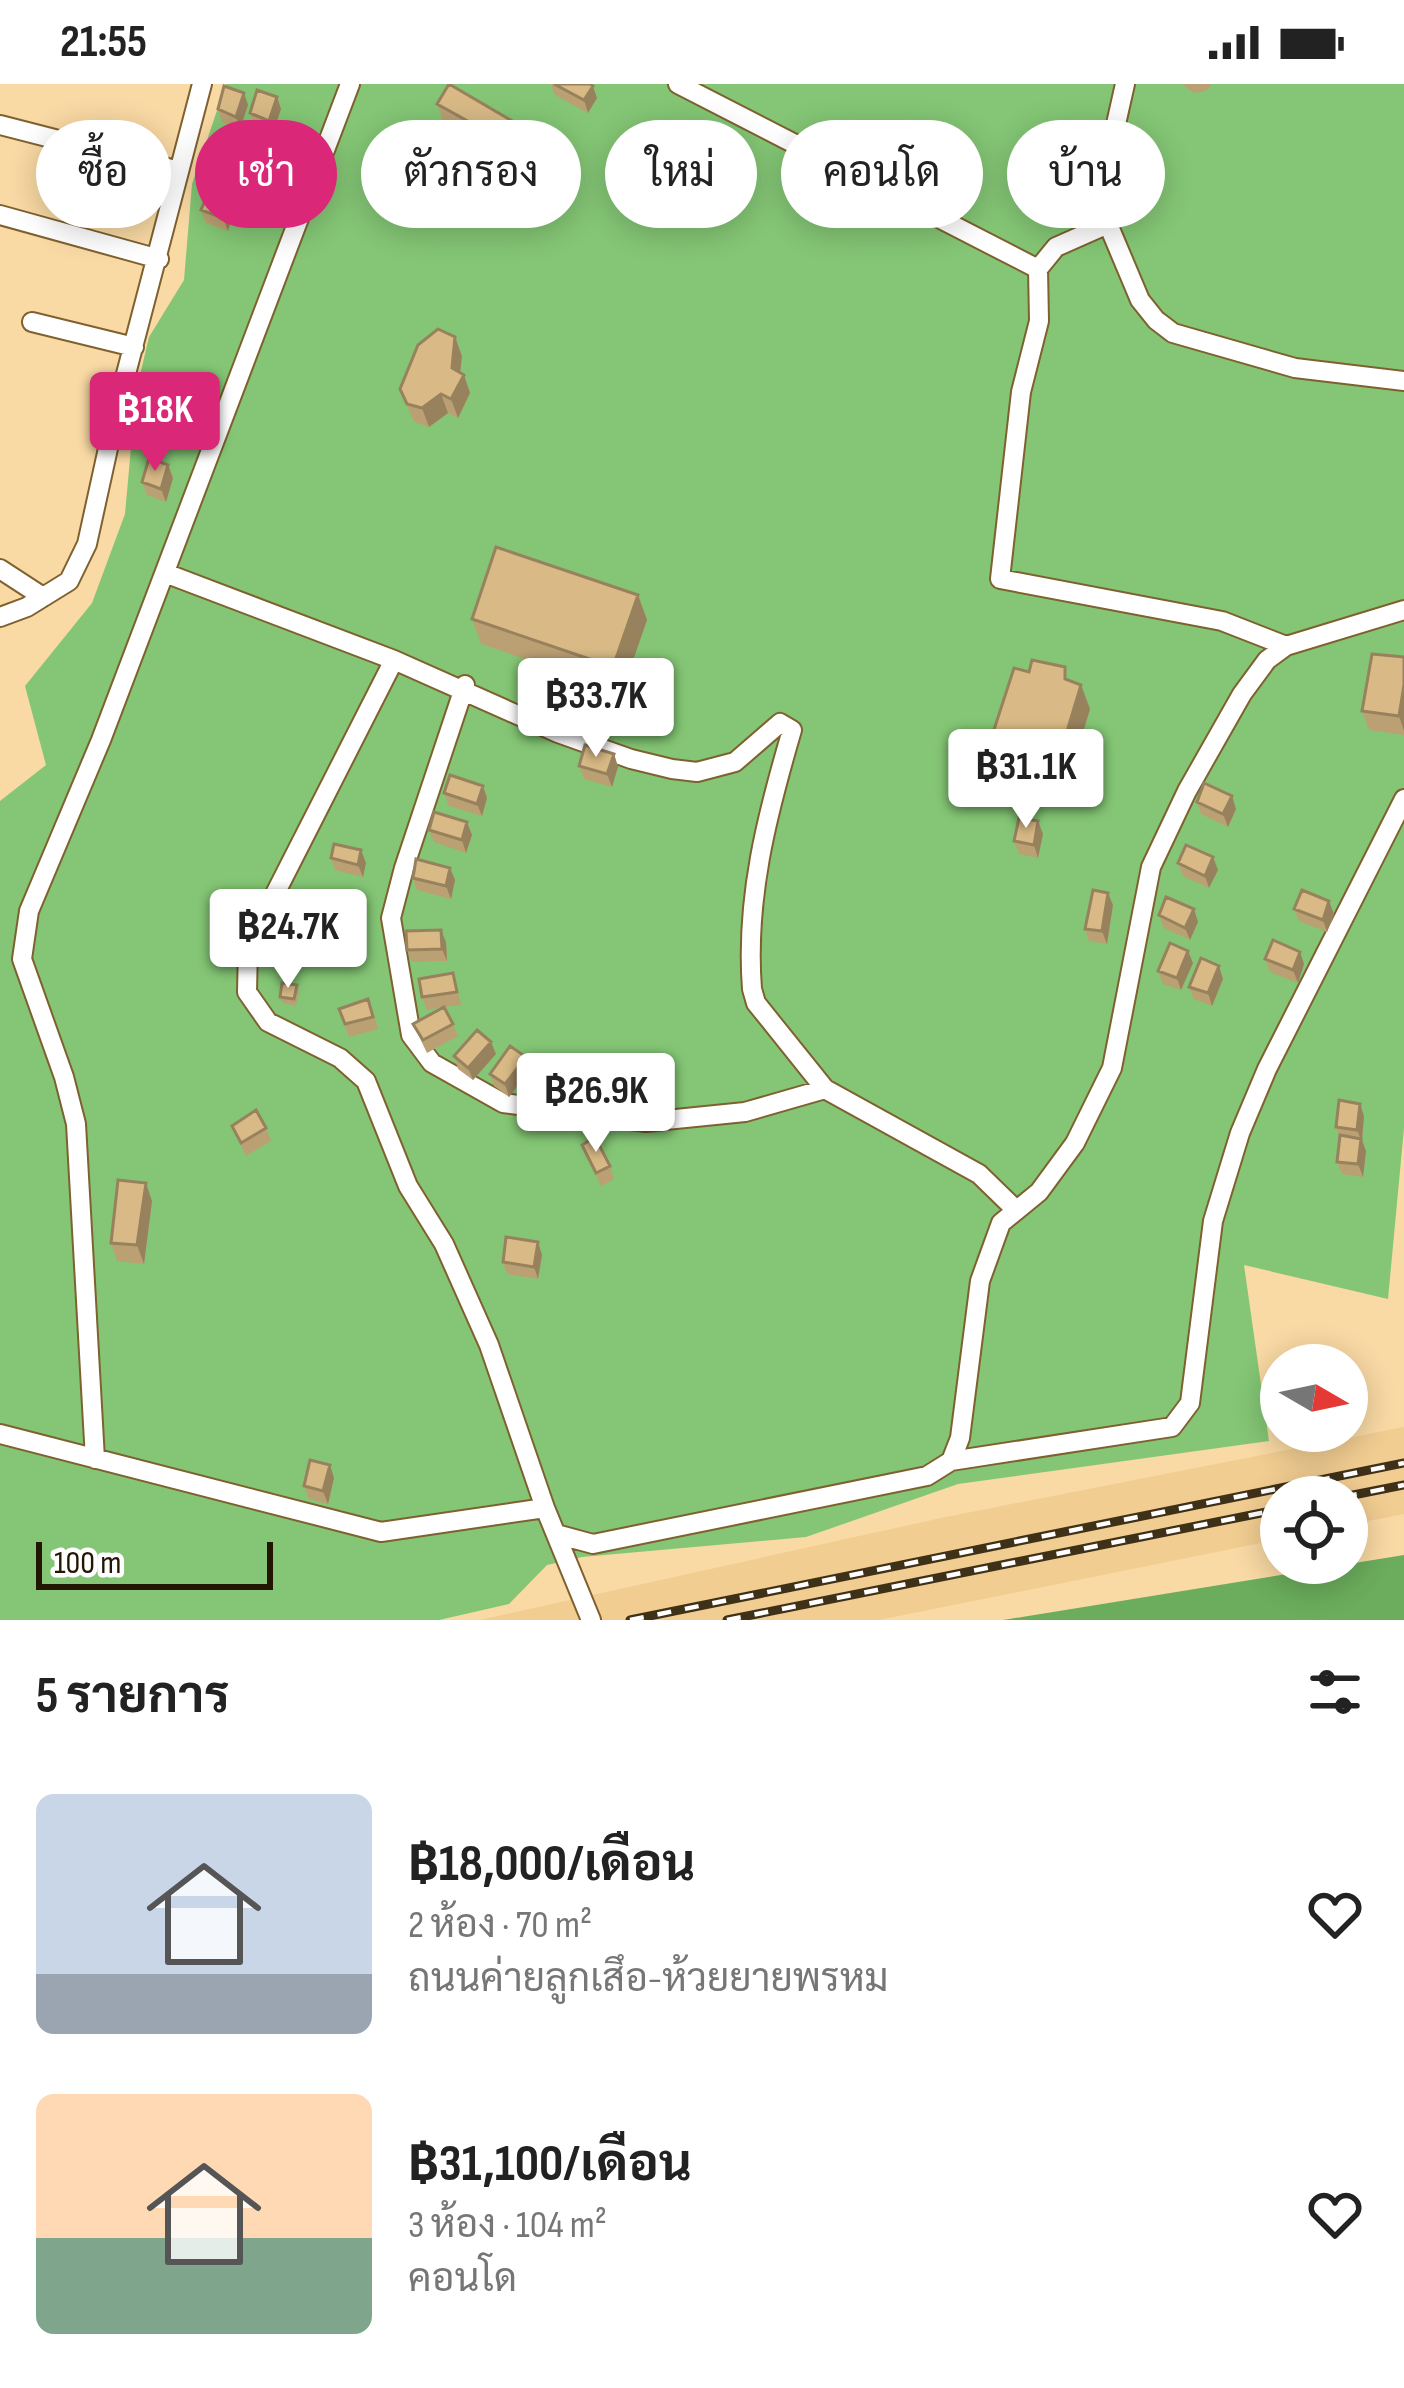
<!DOCTYPE html>
<html lang="th">
<meta charset="utf-8">
<style>
:root{--surface:#fff;--page:#f2f2f2;--text:#222;--muted:#767676;--accent:#db2777}
body{margin:0;font-family:"Sofia Sans Condensed",Sarabun,sans-serif;background:var(--page);color:var(--text);height:100vh;display:flex;flex-direction:column;font-size:45px;white-space:nowrap}
*{box-sizing:border-box;margin:0}
p{font-size:39px;color:var(--muted)}
.icon{flex:none;width:66px;height:66px;fill:none;stroke:currentColor;stroke-width:2;stroke-linecap:round;stroke-linejoin:round}
.map{position:relative;height:1536px;overflow:hidden}
.sheet{display:flex;flex-direction:column;background:var(--surface);flex:1}
.sheet>*{flex:none}
.guide{position:absolute;left:36px;top:36px;width:1332px;height:108px;display:flex;gap:24px}
.needle{width:78px;rotate:99deg}
.tools{position:absolute;left:1260px;top:1260px;display:grid;gap:24px}
.tools a{display:grid;place-items:center;width:108px;height:108px;border-radius:50%;background:var(--surface);box-shadow:0 6px 30px #0003;font-size:60px}
.scale{position:absolute;left:36px;bottom:30px;width:237px;box-sizing:border-box;padding-left:12px;border:6px solid #221603;border-top:0;font-size:33px;line-height:42px;white-space:nowrap;color:#221603;-webkit-text-stroke:9px #fefefe;paint-order:stroke}
.price{position:absolute;translate:-50% -102px;padding:0 27px;border-radius:12px;background:#fff;color:#222;font-size:39px;line-height:78px;filter:drop-shadow(0 3px 6px #0008)}
.price::after{content:'';position:absolute;left:50%;top:72px;width:36px;height:27px;margin-left:-18px;background:inherit;clip-path:polygon(0 0,100% 0,50% 100%)}
.price.active{background:var(--accent);color:#fff}
ul{padding:0;list-style:none}
li{display:flex;align-items:center;gap:36px;height:300px;padding:0 36px}
li span{display:grid;place-items:center;flex:none;width:336px;height:240px;border-radius:18px;color:#555}
li>.icon{margin-inline-start:auto}
span .icon{width:144px;height:144px;fill:#fffc;stroke-width:1}
li b{font-size:51px}
h2{display:flex;justify-content:space-between;align-items:center;height:144px;padding:0 36px;font-size:51px}
.chip{padding:0 42px;border-radius:54px;background:var(--surface);box-shadow:0 6px 30px #0003;font-size:42px;line-height:108px}
.chip.active{background:var(--accent);color:#fff}
.status{display:flex;justify-content:space-between;align-items:center;height:84px;padding:0 60px;background:var(--surface);direction:ltr}
.status svg{height:33px;fill:currentColor}
.map>svg:first-child{display:block}
.built{fill:#f1cd91}
.green{fill:#84c675}
.forest{fill:#6bad5c}
.lines{fill:none;stroke-linecap:round;stroke-linejoin:round}
.minor-casing{stroke:#7e612f;stroke-width:22}
.minor{stroke:#fff;stroke-width:18}
.rail-casing{stroke:#3f3018;stroke-width:9}
.rail{stroke:#fefefe;stroke-width:4.5;stroke-dasharray:14;stroke-linecap:butt}
.wall{fill:#bba073}
.shaded-wall{fill:#98825e}
.building{fill:#d9ba86;stroke:#98825e;stroke-width:3}
</style>
<div class="status"><b>21:55</b><svg viewBox="0 0 49 12"><path d="M0 12V9h3v3zM5 12V6h3v6zM10 12V3h3v9zM15 12V0h3v12zM26 1h20v11H26zM47 4h2v5h-2z"/></svg></div>
<div class="map">
<svg width="1404" height="1536" viewBox="0 0 1404 1536">
<rect width="100%" height="100%" fill="#f9d9a4"/>
<path class="built" d="M1404,1343V1430L1347,1441V1413H1281V1455L879,1536H480L941,1434Z"/>
<path class="green" d="M226,0H1404V1044L1388,1215L1244,1181L1269,1357L958,1400L806,1453L582,1473L547,1481L509,1520L439,1536H0V717L46,681L25,602L92,519L125,430L136,308L149,253L184,196L192,100Z"/>
<path class="forest" d="M1404,1471V1536H1003Z"/>
<g class="lines">
<defs>
<path id="minor" d="M678,0L1038,185
M1125,0L1107,80L1108,140L1140,216L1156,236L1173,249L1295,284L1404,297
M0,41L179,87
M0,131L159,175
M1108,140L1056,163L1038,185L1039,237L1021,308L1000,495L1222,537L1286,562
M32,238L134,263
M0,485L43,513
M165,489L394,576L248,863L247,908L268,938L340,974L366,997L408,1102L444,1160L489,1261L545,1424L591,1536
M0,533L27,523L69,497L87,460L116,328L202,0
M394,576L558,649L631,675L672,685L697,688L735,678L780,639L792,646C767,731 745,815 752,905L756,919L825,1005
M465,601L404,784L391,834L411,951L432,979L503,1019L646,1038L745,1028L825,1005L979,1090L1015,1125
M0,1350L381,1448L545,1424
M95,1375L76,1040L64,993L22,875L29,827L101,656L350,0
M951,1377L1172,1343L1190,1319L1213,1137L1240,1049L1267,985L1404,715
M556,1450L593,1460L927,1392L951,1377L960,1354L980,1197L1001,1139L1039,1108L1075,1059L1112,984L1151,783L1187,707L1242,610L1267,576L1286,562L1404,526"/>
</defs>
<use href="#minor" class="minor-casing"/>
<use href="#minor" class="minor"/>
<defs>
<path id="rail" d="M1343,1413L1404,1401
M630,1536L1404,1379
M727,1536L1281,1425"/>
</defs>
<use href="#rail" class="rail-casing"/>
<use href="#rail" class="rail"/>
</g>
<path class="wall" d="M551,0H590L597,14L588,29L555,11Z
M1182,0H1212L1206,7L1194,9Z
M244,9L248,21L240,45L222,38L218,25Z
M277,13L281,25L273,49L255,42L250,29Z
M437,20L514,38L521,56L509,74L444,39Z
M232,109L236,121L228,147L206,139L201,126Z
M462,272L460,289L464,291L470,309L458,334L448,329L429,343L414,338L400,305Z
M175,319L168,343L149,336L145,323Z
M168,381L173,394L166,418L147,411L142,398Z
M638,511L647,536L622,608L481,560L472,535Z
M1404,573V651L1369,646L1362,627Z
M1029,588L1081,601L1090,625L1068,699L1056,696L1051,712L1010,701L1004,685L999,683L990,658Z
M614,670L618,683L612,703L584,695L579,682Z
M483,702L487,714L482,732L449,722L444,709Z
M1232,712L1236,725L1228,743L1201,730L1197,718Z
M467,738L472,751L466,769L434,758L429,746Z
M1043,750L1038,774L1019,770L1014,757Z
M1213,773L1218,786L1209,804L1183,792L1178,779Z
M331,774L366,779L363,793L335,786Z
M450,784L455,796L451,815L417,806L413,794Z
M1113,821L1107,860L1089,857L1085,845Z
M1194,825L1198,838L1190,856L1164,844L1159,831Z
M1294,825L1334,830L1327,848L1299,837Z
M446,858L447,877L412,878L407,866Z
M1265,875L1304,880L1298,899L1270,888Z
M1193,879L1181,906L1163,900L1158,887Z
M453,889L461,921L444,923L458,952L427,969L413,940L443,923L427,926L422,913Z
M1223,895L1212,922L1194,915L1189,903Z
M297,901L299,907L296,922L283,919L280,913Z
M339,925L373,927L378,945L349,953Z
M496,970L473,996L458,985L454,972Z
M530,985L509,1013L494,1002L490,990Z
M567,991L555,1023L538,1018L533,1005Z
M612,995L605,1029L587,1026L582,1014Z
M1364,1032L1362,1056L1366,1067L1363,1093L1342,1090L1337,1078L1340,1054L1336,1043Z
M232,1042L266,1044L271,1057L246,1072Z
M582,1061L610,1082L614,1095L601,1102Z
M152,1117L144,1180L117,1177L111,1159Z
M538,1158L542,1171L538,1195L507,1190L503,1178Z
M330,1381L334,1394L328,1420L309,1415L304,1402Z"/>
<path class="shaded-wall" d="M593,2L597,14L588,29L584,16Z
M244,9L248,21L240,45L236,33Z
M277,13L281,25L273,49L269,37Z
M514,38L521,56L509,74L502,56Z
M232,109L236,121L228,147L223,134Z
M455,253L462,272L459,299L464,291L470,309L458,334L451,315Z
M171,307L175,319L168,343L163,331Z
M441,310L448,329L429,343L422,324Z
M168,381L173,394L166,418L161,405Z
M638,511L647,536L622,608L613,583Z
M1081,601L1090,625L1068,699L1059,674Z
M1404,601V647L1399,632Z
M614,670L618,683L612,703L607,690Z
M1047,671L1056,696L1051,712L1042,687Z
M483,702L487,714L482,732L477,720Z
M1232,712L1236,725L1228,743L1223,730Z
M1038,737L1043,750L1038,774L1034,761Z
M467,738L472,751L466,769L462,756Z
M361,766L366,779L363,793L358,781Z
M1213,773L1218,786L1209,804L1205,792Z
M450,784L455,796L451,815L446,802Z
M1108,809L1113,821L1107,860L1102,847Z
M1329,817L1334,830L1327,848L1323,836Z
M1194,825L1198,838L1190,856L1185,844Z
M441,846L446,858L447,877L442,865Z
M1188,867L1193,879L1181,906L1177,894Z
M1300,868L1304,880L1298,899L1293,886Z
M1219,882L1223,895L1212,922L1208,909Z
M491,958L496,970L473,996L468,984Z
M526,973L530,985L509,1013L505,1000Z
M562,978L567,991L555,1023L551,1011Z
M607,982L612,995L605,1029L601,1016Z
M1360,1020L1364,1032L1362,1056L1366,1067L1363,1093L1358,1080L1361,1056L1357,1046Z
M146,1099L152,1117L144,1180L137,1161Z
M538,1158L542,1171L538,1195L534,1183Z
M330,1381L334,1394L328,1420L323,1407Z"/>
<path class="building" d="M449,0L514,38L502,56L437,20Z
M554,0H590L593,2L584,16Z
M224,2L244,9L236,33L218,25Z
M257,6L277,13L269,37L250,29Z
M211,103L232,109L223,134L201,126Z
M438,245L455,253L452,284L464,291L451,315L441,310L422,324L407,320L400,305L418,261Z
M151,300L171,307L163,331L145,323Z
M149,374L168,381L161,405L142,398Z
M496,463L638,511L613,583L472,535Z
M1372,570L1404,573V601L1399,632L1362,627Z
M1032,576L1065,583V595L1081,601L1059,674L1047,671L1042,687L1001,677L1003,662L990,658L1014,584L1029,588Z
M585,661L614,670L607,690L579,682Z
M450,691L483,702L477,720L444,709Z
M1204,699L1232,712L1223,730L1197,718Z
M434,728L467,738L462,756L429,746Z
M1019,734L1038,737L1034,761L1014,757Z
M334,760L361,766L358,781L331,774Z
M1186,761L1213,773L1205,792L1178,779Z
M416,775L450,784L446,802L413,794Z
M1093,806L1108,809L1102,847L1085,845Z
M1302,806L1329,817L1323,836L1294,825Z
M1166,813L1194,825L1185,844L1159,831Z
M441,846L442,865L407,866L406,847Z
M1273,856L1300,868L1293,886L1265,875Z
M1170,859L1188,867L1177,894L1158,887Z
M1201,874L1219,882L1208,909L1189,903Z
M453,889L457,908L422,913L419,895Z
M282,899L297,901L294,915L280,913Z
M368,915L373,933L345,940L339,925Z
M444,923L453,940L423,956L413,940Z
M477,946L491,958L468,984L454,972Z
M510,962L526,973L505,1000L490,990Z
M544,972L562,978L551,1011L533,1005Z
M588,979L607,982L601,1016L582,1014Z
M1339,1016L1360,1020L1357,1046L1336,1043Z
M256,1026L266,1044L241,1059L232,1042Z
M1340,1051L1361,1055L1358,1080L1337,1078Z
M595,1053L610,1082L596,1089L582,1061Z
M118,1096L146,1099L137,1161L111,1159Z
M506,1153L538,1158L534,1183L503,1178Z
M310,1376L330,1381L323,1407L304,1402Z"/>
</svg>
<div class="tools">
<a><svg class="needle" viewBox="-14 -14 28 28"><path d="M0-13l5 13h-10z" fill="#e53935"/><path d="M0 13l5-13h-10z" fill="#767676"/></svg></a>
<a><svg class="icon" aria-label="locate" viewBox="0 0 24 24"><circle cx="12" cy="12" r="6"/><path d="M12 2v4M12 18v4M2 12h4M18 12h4"/></svg></a>
</div>
<div class="scale">100 m</div>
<b class="price active" style="left:155px;top:390px">฿18K</b>
<b class="price" style="left:596px;top:676px">฿33.7K</b>
<b class="price" style="left:1026px;top:747px">฿31.1K</b>
<b class="price" style="left:288px;top:907px">฿24.7K</b>
<b class="price" style="left:596px;top:1071px">฿26.9K</b>
<div class="guide">
<a class="chip">ซื้อ</a>
<a class="chip active">เช่า</a>
<a class="chip">ตัวกรอง</a>
<a class="chip">ใหม่</a>
<a class="chip">คอนโด</a>
<a class="chip">บ้าน</a>
</div>
</div>
<section class="sheet">
<h2>5 รายการ<svg class="icon" aria-label="filters" viewBox="0 0 24 24"><path d="M4 7h16M4 17h16"/><circle cx="9" cy="7" r="2"/><circle cx="15" cy="17" r="2"/></svg></h2>
<ul>
<li><span style="background:linear-gradient(#c9d6e8 75%,#9aa5b1 0)"><svg class="icon" aria-label="home" viewBox="0 0 24 24"><path d="M3 11l9-7 9 7M6 9v11h12V9"/></svg></span><div><b>฿18,000/เดือน</b><p>2 ห้อง · 70 m²</p><p>ถนนค่ายลูกเสึอ-ห้วยยายพรหม</p></div><svg class="icon" aria-label="heart" viewBox="0 0 24 24"><path d="M12 20l-8-8c-3-5 5-10 8-4 3-6 11-1 8 4z"/></svg></li>
<li><span style="background:linear-gradient(#ffd9b3 60%,#7fa58c 0)"><svg class="icon" aria-label="home" viewBox="0 0 24 24"><path d="M3 11l9-7 9 7M6 9v11h12V9"/></svg></span><div><b>฿31,100/เดือน</b><p>3 ห้อง · 104 m²</p><p>คอนโด</p></div><svg class="icon" aria-label="heart" viewBox="0 0 24 24"><path d="M12 20l-8-8c-3-5 5-10 8-4 3-6 11-1 8 4z"/></svg></li>
</ul>
</section>
